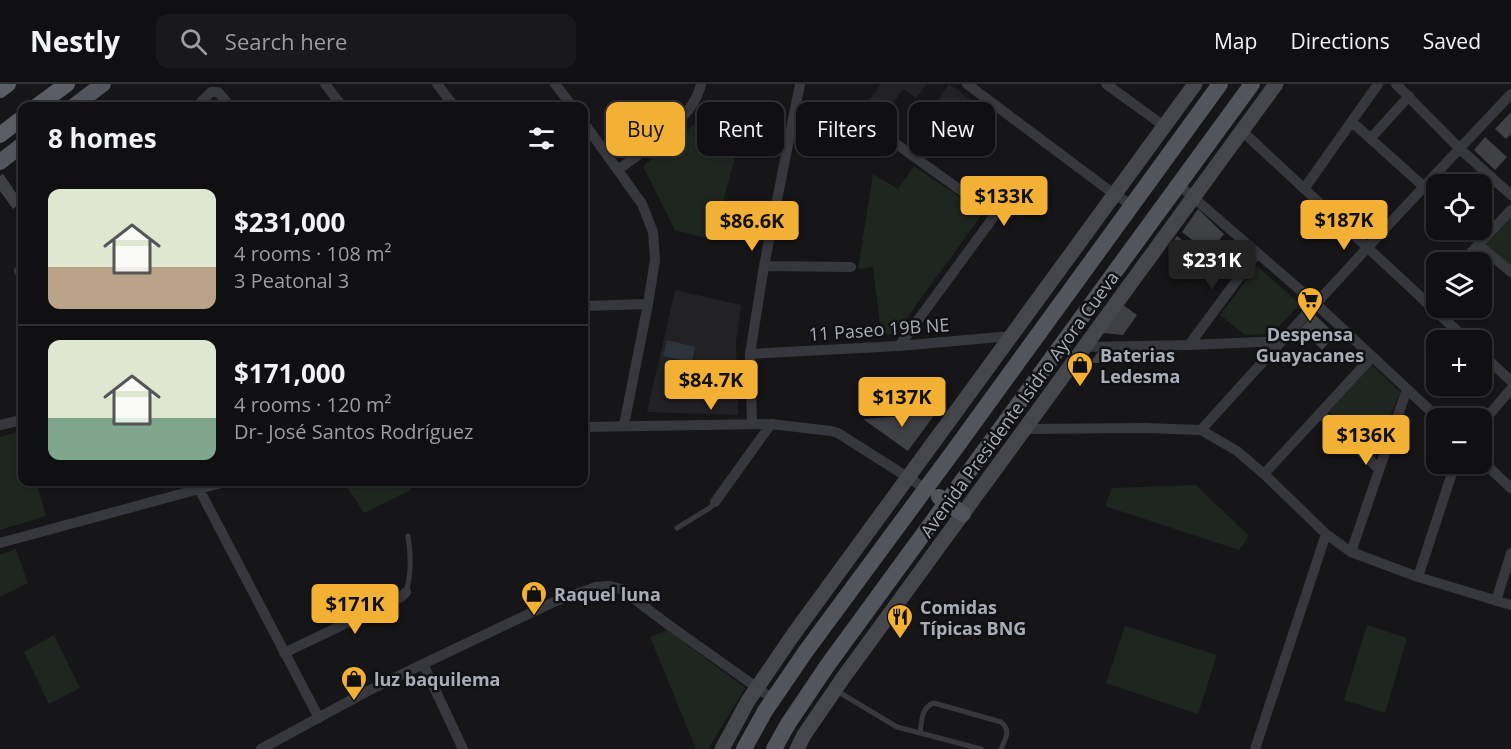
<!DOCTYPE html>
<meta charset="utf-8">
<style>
:root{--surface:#101012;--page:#19191b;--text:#f1f3f6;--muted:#9c9d9f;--line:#303032;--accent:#f2b134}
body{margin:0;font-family:"Open Sans",sans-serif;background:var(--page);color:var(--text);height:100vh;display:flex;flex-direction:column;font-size:22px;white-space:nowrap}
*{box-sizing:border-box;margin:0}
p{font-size:20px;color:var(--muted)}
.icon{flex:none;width:33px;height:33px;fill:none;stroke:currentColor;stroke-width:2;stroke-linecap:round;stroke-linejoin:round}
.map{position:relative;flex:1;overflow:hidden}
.details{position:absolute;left:18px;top:18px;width:570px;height:384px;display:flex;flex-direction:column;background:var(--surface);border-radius:12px;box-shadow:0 2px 4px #0004,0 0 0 2px var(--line)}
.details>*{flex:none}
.banner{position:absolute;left:606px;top:18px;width:570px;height:54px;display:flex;gap:12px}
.controls{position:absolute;left:1426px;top:90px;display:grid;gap:12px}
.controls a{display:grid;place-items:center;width:66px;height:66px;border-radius:12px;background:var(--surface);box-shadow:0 2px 4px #0004,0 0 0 2px var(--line);font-size:30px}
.price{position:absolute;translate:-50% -51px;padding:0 14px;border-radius:6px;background:var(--accent);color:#111;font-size:20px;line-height:39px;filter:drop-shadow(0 2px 3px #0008)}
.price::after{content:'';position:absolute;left:50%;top:36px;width:18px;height:14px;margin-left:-9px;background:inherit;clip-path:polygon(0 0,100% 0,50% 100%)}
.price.active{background:#222;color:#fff}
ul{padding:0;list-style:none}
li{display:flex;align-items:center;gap:18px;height:150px;padding:0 30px}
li+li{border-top:2px solid var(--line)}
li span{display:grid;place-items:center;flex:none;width:168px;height:120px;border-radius:12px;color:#555}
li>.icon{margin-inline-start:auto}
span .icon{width:72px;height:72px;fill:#fffc;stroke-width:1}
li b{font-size:26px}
h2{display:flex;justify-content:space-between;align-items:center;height:72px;padding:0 30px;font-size:26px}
.pill{padding:0 21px;border-radius:12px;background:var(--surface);box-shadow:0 2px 4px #0004,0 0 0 2px var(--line);font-size:21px;line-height:54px}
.pill.active{background:var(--accent);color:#111}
header{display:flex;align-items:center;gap:36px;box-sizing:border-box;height:84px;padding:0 30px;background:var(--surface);border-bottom:2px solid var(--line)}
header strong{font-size:28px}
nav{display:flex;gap:33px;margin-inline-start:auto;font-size:21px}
.search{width:420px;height:54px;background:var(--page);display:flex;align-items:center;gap:15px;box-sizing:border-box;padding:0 21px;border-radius:12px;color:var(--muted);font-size:22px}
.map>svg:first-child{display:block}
.built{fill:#222225}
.green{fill:#1e261f}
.water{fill:#2c353c}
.building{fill:#404145}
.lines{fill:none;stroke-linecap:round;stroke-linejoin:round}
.service{stroke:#37383d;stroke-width:5}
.minor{stroke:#37383d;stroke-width:10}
.secondary{stroke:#45474d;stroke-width:15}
.primary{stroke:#53555c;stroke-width:16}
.trunk{stroke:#5b5e65;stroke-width:16}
.labels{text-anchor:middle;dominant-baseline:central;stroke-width:5;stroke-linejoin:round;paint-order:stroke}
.street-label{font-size:18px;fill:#a8adb8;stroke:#111113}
.poi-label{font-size:18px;font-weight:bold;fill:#a8adb8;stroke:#111113;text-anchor:start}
</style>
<header>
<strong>Nestly</strong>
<div class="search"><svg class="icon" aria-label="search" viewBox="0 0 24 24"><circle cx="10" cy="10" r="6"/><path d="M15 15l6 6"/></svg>Search here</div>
<nav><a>Map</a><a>Directions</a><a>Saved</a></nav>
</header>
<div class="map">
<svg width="1511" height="665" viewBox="0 0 1511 665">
<rect width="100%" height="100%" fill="#161618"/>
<path class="built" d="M881,0H927L916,14L903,5L885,30L868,18Z
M949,0L993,32L970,65L926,34Z
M675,206L741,221L736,258L738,331L647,328Z"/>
<path class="green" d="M701,35L742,46L713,156L675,146L643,82Z
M914,82L983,129L895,250H881L873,183L858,185L873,90L898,105Z
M1511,126V188L1479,161Z
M1257,182L1300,220L1272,250L1245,251L1220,231Z
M1370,279L1400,308L1374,372L1328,327Z
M20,347L22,354V398H36L46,432L0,446V353Z
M344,398H407L411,406L364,429Z
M1196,401L1249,452L1239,466L1105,422L1112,404Z
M16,465L28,499L0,513V471Z
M1367,541L1407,554L1385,629L1344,616Z
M1125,542L1217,571L1198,630L1106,599Z
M668,546L745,604L708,665H696L650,553Z
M54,551L80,604L49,620L24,568Z"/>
<path class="water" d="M667,256L695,263L692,278L663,272Z"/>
<path class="building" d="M1511,28V50L1506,55L1495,45Z
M1485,53L1507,73L1495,86L1474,66Z
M3,90L22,118L13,125L0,107V92Z
M1198,125L1224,150L1209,169L1182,148Z
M1177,152L1202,171L1192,183L1168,165Z
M1123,221L1137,231L1123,251L1103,249Z
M1314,230L1336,251L1322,266L1300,245Z
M1098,268H1115V279H1090Z
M935,330L908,367L863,335Z"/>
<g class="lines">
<path class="service" d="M677,444L711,423L715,419
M406,508C412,489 411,471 408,452
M837,607L897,643L981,665
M920,649C922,637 921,623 934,619L1001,638C1011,646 1006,654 1001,665"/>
<path class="minor" d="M325,0L342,22
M437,0L454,22
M555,0L572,22
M967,0L1114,110L1132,121
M1106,0L1164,42
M1396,0L1459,64L1511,111
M197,22L211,8H218L230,22
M1352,38L1423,102
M584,39L642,120L653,148L655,176L648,220L624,341
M1242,47L1467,256
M888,54L995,131L899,262
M1371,54L1409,12
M618,86C645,65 694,35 701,0
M1179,101L1315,219L1438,334
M1304,105L1378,0
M1479,161L1511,188
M1462,178L1511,126
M764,182L851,183
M22,185L19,187L22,192
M1425,218L1437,205
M584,222L648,220
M1189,261L1257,169
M1085,263L1189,261L1281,257
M750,270L899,262L1011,252
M1482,270L1511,297
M1320,329L1379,385
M1482,339L1511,305
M752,340L750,270L764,182L800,0
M0,341L22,336
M584,343L771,340L831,347L838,349L926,405
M1025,345L1145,344L1201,346L1237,367L1264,390L1326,450L1351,468L1418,493L1511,521
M1201,346C1303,233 1406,121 1511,10
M1482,377L1511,404
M1264,390L1372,273
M199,405L319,634
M715,418L771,340
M0,459L225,398
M1351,468L1407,305
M1418,493L1455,380
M1496,517L1511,469
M284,569L401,513L406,508
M423,580L463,665
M261,665L366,608L423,580L556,517L596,503L610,502L621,505L666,539L773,615
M1255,665L1326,450"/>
<path class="secondary" d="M722,665L748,617L793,551L1195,0
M797,665L804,651L843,594L1276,0"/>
<path class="primary" d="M74,22L103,0
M0,78L22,61
M939,413L963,430
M744,665L765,627L806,567L955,365L1220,0
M774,665L788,640L827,582L1252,0"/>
<path class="trunk" d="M0,6L8,0
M37,22L67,0
M0,51L22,34"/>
</g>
<defs>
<symbol id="supermarket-pin" viewBox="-11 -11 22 30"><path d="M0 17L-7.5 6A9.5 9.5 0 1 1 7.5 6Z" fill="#f2b134" stroke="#111113"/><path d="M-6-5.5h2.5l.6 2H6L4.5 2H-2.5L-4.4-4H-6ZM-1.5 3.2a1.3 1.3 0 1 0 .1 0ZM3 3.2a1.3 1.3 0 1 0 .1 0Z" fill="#111"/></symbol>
<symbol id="shop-pin" viewBox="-11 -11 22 30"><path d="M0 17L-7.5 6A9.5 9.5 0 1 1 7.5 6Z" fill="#f2b134" stroke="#111113"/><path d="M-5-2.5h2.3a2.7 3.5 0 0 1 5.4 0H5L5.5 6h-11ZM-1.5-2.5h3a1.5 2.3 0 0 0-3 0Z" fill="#111"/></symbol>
<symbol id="restaurant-pin" viewBox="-11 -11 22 30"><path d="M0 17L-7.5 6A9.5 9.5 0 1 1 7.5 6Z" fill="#f2b134" stroke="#111113"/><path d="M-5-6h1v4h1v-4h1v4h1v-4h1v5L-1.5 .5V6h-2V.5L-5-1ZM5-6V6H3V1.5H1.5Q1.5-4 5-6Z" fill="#111"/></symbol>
</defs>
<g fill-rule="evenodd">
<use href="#supermarket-pin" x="1295" y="201" width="30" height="40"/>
<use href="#shop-pin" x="1065" y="266" width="30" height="40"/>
<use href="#shop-pin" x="519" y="495" width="30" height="40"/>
<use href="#restaurant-pin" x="885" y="518" width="30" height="40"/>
<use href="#shop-pin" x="339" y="580" width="30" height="40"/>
</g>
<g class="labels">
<g class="street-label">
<text transform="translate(879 245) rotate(-4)">11 Paseo 19B NE</text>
<text transform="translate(1019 320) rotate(-54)">Avenida Presidente Isidro Ayora Cueva</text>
</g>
<g class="poi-label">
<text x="1310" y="250" text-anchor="middle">Despensa<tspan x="1310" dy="21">Guayacanes</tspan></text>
<text x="1100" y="271">Baterias<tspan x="1100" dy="21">Ledesma</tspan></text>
<text x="554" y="510">Raquel luna</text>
<text x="920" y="523">Comidas<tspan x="920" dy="21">Típicas BNG</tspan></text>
<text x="374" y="595">luz baquilema</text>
</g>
</g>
</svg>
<div class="controls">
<a><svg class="icon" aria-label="locate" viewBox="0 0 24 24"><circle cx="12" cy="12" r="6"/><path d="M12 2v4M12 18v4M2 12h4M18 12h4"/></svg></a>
<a><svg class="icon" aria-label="layers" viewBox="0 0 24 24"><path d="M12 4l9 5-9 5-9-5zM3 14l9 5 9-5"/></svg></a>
<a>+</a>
<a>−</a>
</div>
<b class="price" style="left:1004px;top:143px">$133K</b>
<b class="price" style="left:1344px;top:167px">$187K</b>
<b class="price" style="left:752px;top:168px">$86.6K</b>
<b class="price active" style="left:1212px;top:207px">$231K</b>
<b class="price" style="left:711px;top:327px">$84.7K</b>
<b class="price" style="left:902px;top:344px">$137K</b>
<b class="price" style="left:1366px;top:382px">$136K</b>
<b class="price" style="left:355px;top:551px">$171K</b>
<div class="banner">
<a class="pill active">Buy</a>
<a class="pill">Rent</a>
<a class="pill">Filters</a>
<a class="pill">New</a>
</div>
<section class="details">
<h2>8 homes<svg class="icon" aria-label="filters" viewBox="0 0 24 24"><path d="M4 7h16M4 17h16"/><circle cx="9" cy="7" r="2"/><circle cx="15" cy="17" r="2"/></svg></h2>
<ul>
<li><span style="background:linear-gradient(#dfe7d0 65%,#b9a48a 0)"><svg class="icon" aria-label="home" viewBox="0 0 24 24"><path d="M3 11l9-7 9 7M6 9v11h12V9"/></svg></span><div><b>$231,000</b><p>4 rooms · 108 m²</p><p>3 Peatonal 3</p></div></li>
<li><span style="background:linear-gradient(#dfe7d0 65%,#7fa58c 0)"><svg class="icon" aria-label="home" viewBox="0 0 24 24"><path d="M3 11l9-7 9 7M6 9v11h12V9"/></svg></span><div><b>$171,000</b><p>4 rooms · 120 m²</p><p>Dr- José Santos Rodríguez</p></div></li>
</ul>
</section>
</div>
